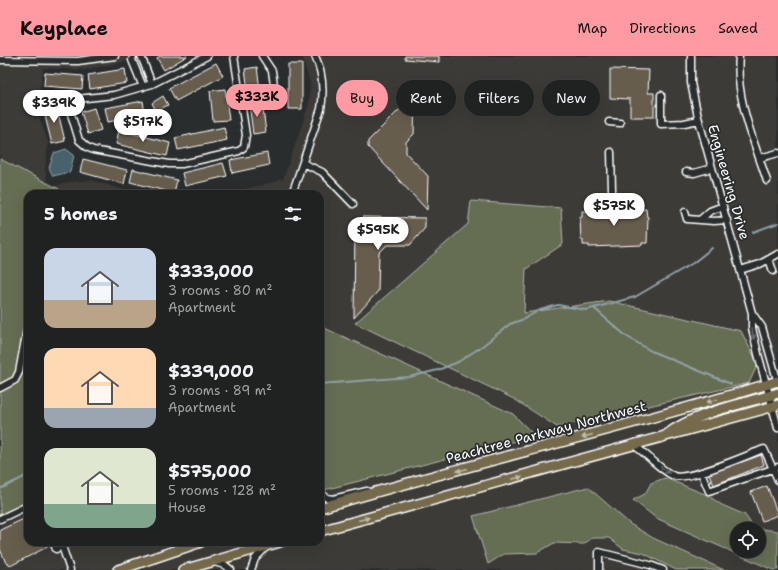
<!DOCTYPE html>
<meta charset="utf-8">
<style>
:root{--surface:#202222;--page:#2d2f2f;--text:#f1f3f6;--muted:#a2a4a5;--line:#3d3f40;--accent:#ff9aa2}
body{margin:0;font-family:"Shantell Sans",sans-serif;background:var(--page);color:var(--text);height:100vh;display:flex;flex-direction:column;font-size:15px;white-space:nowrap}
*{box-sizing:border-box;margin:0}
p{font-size:13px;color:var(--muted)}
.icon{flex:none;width:22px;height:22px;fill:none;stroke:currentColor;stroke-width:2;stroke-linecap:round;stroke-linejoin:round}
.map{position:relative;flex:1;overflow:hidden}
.drawer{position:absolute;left:24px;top:134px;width:300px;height:356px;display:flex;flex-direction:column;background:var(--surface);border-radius:12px;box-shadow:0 4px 16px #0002,0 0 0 1px var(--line)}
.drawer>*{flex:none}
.banner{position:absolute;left:336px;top:24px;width:380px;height:36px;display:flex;gap:8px}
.buttons{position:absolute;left:730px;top:466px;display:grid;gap:8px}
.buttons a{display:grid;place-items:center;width:36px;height:36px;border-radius:50%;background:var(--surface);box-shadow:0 4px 16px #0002,0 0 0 1px var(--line);font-size:20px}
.price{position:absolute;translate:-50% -34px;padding:0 9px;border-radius:14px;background:#fff;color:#222;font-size:13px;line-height:26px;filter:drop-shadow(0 1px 2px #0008)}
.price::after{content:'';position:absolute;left:50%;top:24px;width:12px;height:9px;margin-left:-6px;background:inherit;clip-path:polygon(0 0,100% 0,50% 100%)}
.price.selected{background:var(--accent);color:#111}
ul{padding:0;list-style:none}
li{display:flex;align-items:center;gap:12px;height:100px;padding:0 20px}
li span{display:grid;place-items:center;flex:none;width:112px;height:80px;border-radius:12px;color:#555}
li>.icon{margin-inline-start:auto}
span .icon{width:48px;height:48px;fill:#fffc;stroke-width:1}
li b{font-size:17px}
h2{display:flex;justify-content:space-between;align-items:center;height:48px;padding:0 20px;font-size:17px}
.pill{padding:0 14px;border-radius:18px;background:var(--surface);box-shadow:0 4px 16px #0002,0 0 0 1px var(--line);font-size:14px;line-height:36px}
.pill.selected{background:var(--accent);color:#111}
header{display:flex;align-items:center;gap:24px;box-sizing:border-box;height:56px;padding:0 20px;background:var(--accent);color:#111}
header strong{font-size:19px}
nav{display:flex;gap:22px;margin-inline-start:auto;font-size:14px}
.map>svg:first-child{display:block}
.built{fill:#3c3b38;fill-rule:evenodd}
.green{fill:#656d53;stroke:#b2b6a9;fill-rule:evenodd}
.water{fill:#47626c;stroke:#91a1a7}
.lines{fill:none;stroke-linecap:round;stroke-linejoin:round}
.stream{stroke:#91a1a7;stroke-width:2}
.building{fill:#665d4e;stroke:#fff}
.minor-casing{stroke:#fff;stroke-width:9}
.highway-casing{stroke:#fff;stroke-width:12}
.minor{stroke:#2a2d2e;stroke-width:6}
.highway{stroke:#746b4b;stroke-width:9}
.oneway{fill:#6a6c6d}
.oneway2{fill:#c0bcae}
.labels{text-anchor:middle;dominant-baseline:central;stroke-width:3.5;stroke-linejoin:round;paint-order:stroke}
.street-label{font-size:14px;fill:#fff;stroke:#2a2d2e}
</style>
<header>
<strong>Keyplace</strong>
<nav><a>Map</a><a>Directions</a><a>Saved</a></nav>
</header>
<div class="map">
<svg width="778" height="514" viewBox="0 0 778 514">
<rect width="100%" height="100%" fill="#2a2d2e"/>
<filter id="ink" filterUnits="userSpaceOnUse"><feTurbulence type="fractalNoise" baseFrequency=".025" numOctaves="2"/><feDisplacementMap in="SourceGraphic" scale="8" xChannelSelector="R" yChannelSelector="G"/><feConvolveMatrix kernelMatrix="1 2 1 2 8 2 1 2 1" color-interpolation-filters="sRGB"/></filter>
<g filter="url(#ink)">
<path class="built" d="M0,0H141L123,6L84,14L43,12L37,55L48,86L45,113L47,125L56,130L69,126L91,124L137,138H28V486H320V138H226L277,125L279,122L283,124L309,48L310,27L302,0H778V514H0ZM737,473H759V495H737Z"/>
<path class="green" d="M0,103L59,133L52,138H28V451L0,460Z
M471,145L561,152L563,188L526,213L524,257L609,245L741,275L758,308L749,327L557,371L514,343L355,267L468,168Z
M320,270L513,358L535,380L324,434L320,421Z
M665,422L707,439L722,449L745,459L754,472L778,475V514H773L656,462L633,444L645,438L651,427ZM737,473H759V495H737Z
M588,431L630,468L653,482L724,514H676L643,497L623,493L609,482H592L584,488L554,487L537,497L504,498L488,508L473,460Z"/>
<path class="water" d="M66,93L74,99L70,116L53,120L49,112L54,97Z"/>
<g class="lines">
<path class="stream" d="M753,176L778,167
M595,253L626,280L651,295L731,328
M320,328L409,321L438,314L458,306L481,291L510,268L524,263L540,254L558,249L586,254L635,241L693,207L712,192
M0,433L28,419"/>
</g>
<path class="building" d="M160,0H187L164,14L157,2Z
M405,0H439V6L405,3Z
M216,7L223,20L176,45L169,32Z
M288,8H302V53H288Z
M257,11L261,41L249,42L245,13Z
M125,13L127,27L90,33L88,19Z
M610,13L649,14L648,37H654V61H630V43L610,42Z
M45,17L83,20L82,33L44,30Z
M225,33L229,64L213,65L210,35Z
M415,38L414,78L406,86V97L428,120L427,154L368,91V85Z
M163,40L168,49L156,55L152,47Z
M143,45L145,59L108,66L105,52Z
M262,46L266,76L253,78L249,47Z
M56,48L65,85L52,88L43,52Z
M94,52L101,74L88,78L81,56Z
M224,71L227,84L178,94L175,82Z
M119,74L170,87L167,100L116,88Z
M267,97L269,109L232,117L230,104Z
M83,103L127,114L124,128L80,116Z
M223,107L227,120L185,130L182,117Z
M133,113L177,124L174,137L130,126Z
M637,152V154L646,153L647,161H648L647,187H642V189L589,191V189H583V184H581L580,161H582V155H590V153Z
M363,161L425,162V172L410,189H387L379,197L378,235L354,262L355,170Z
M761,399L764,409L714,429L709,418Z
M767,430L778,459L762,465L751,436Z
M28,461V486H45L47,491L12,509L6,507L0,493V474Z"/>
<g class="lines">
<defs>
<path id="minor" d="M133,0L132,4L143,31
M141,0L152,28
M207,0L152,28L114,39L77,43L71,46L70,51L71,58L79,84L87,91L93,94L169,108H182L239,95L244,91L246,79L234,0
M262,0L272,15L276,43
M691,0V27L698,61L752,257V272L758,298L778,372
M739,0C735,42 754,85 767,125
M0,4L78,5L115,0
M661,39V68L684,67L699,64
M609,66L620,67
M611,96L612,134
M760,102L778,97
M303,107L322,116L353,148
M686,116L694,117L712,112
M292,138L321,53C324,35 323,17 315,0
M685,156L687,163L714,165L727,164
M701,163L710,155L723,150
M769,203L773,215
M740,214L760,208L778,198
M752,257L762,271L778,327
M0,332L15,324L19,316L28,268
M635,390C647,398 661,415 674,420C689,425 747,399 764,393L778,424
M701,416L709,435L778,411
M320,437L327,442L333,443L367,435
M0,463L25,451L28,452
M53,486L56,493L62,490
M70,486L62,490L70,514
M214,506L225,509L231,514
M251,514L255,503L266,491
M599,514V496L650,509L663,514"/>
<path id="highway" d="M666,379C698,355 741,349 778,337
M320,452C472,407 626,372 778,325
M320,475L778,349
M118,514L201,486
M183,514L280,486"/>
</defs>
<use href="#minor" class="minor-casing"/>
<use href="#highway" class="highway-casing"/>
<use href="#minor" class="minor"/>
<use href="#highway" class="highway"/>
</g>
<defs><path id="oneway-solid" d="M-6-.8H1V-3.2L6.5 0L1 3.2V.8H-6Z"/></defs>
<g class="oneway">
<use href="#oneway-solid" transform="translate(753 278) rotate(79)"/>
<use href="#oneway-solid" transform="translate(665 414) rotate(37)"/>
</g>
<g class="oneway2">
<use href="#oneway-solid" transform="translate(712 345) rotate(164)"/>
<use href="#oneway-solid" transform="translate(587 380) rotate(165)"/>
<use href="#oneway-solid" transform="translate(462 414) rotate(165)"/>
<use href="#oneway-solid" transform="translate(517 422) rotate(-15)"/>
<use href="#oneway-solid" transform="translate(364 463) rotate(-15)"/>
</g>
</g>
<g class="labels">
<g class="street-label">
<text transform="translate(729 126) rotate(74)">Engineering Drive</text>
<text transform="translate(546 376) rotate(-15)">Peachtree Parkway Northwest</text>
</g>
</g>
</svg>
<div class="buttons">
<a><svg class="icon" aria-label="locate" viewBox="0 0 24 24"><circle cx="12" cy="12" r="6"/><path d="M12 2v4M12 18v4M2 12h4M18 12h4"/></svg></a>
</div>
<b class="price selected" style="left:257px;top:62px">$333K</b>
<b class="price" style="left:54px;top:68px">$339K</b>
<b class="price" style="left:143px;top:87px">$517K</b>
<b class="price" style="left:614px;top:171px">$575K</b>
<b class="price" style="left:378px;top:195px">$595K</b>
<div class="banner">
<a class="pill selected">Buy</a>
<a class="pill">Rent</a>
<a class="pill">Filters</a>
<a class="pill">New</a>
</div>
<section class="drawer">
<h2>5 homes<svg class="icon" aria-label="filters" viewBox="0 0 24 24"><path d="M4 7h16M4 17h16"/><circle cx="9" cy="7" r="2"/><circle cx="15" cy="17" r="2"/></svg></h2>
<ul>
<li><span style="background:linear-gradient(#c9d6e8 65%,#b9a48a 0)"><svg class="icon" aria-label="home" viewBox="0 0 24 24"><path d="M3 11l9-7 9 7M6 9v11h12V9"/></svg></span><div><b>$333,000</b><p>3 rooms · 80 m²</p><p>Apartment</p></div></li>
<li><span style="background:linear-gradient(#ffd9b3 75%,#9aa5b1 0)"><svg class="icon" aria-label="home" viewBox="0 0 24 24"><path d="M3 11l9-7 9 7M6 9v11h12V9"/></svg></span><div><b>$339,000</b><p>3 rooms · 89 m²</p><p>Apartment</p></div></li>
<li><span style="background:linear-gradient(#dfe7d0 70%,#7fa58c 0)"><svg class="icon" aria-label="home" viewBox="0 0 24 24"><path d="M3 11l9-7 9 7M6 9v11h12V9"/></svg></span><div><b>$575,000</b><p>5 rooms · 128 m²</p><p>House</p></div></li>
</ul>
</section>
</div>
